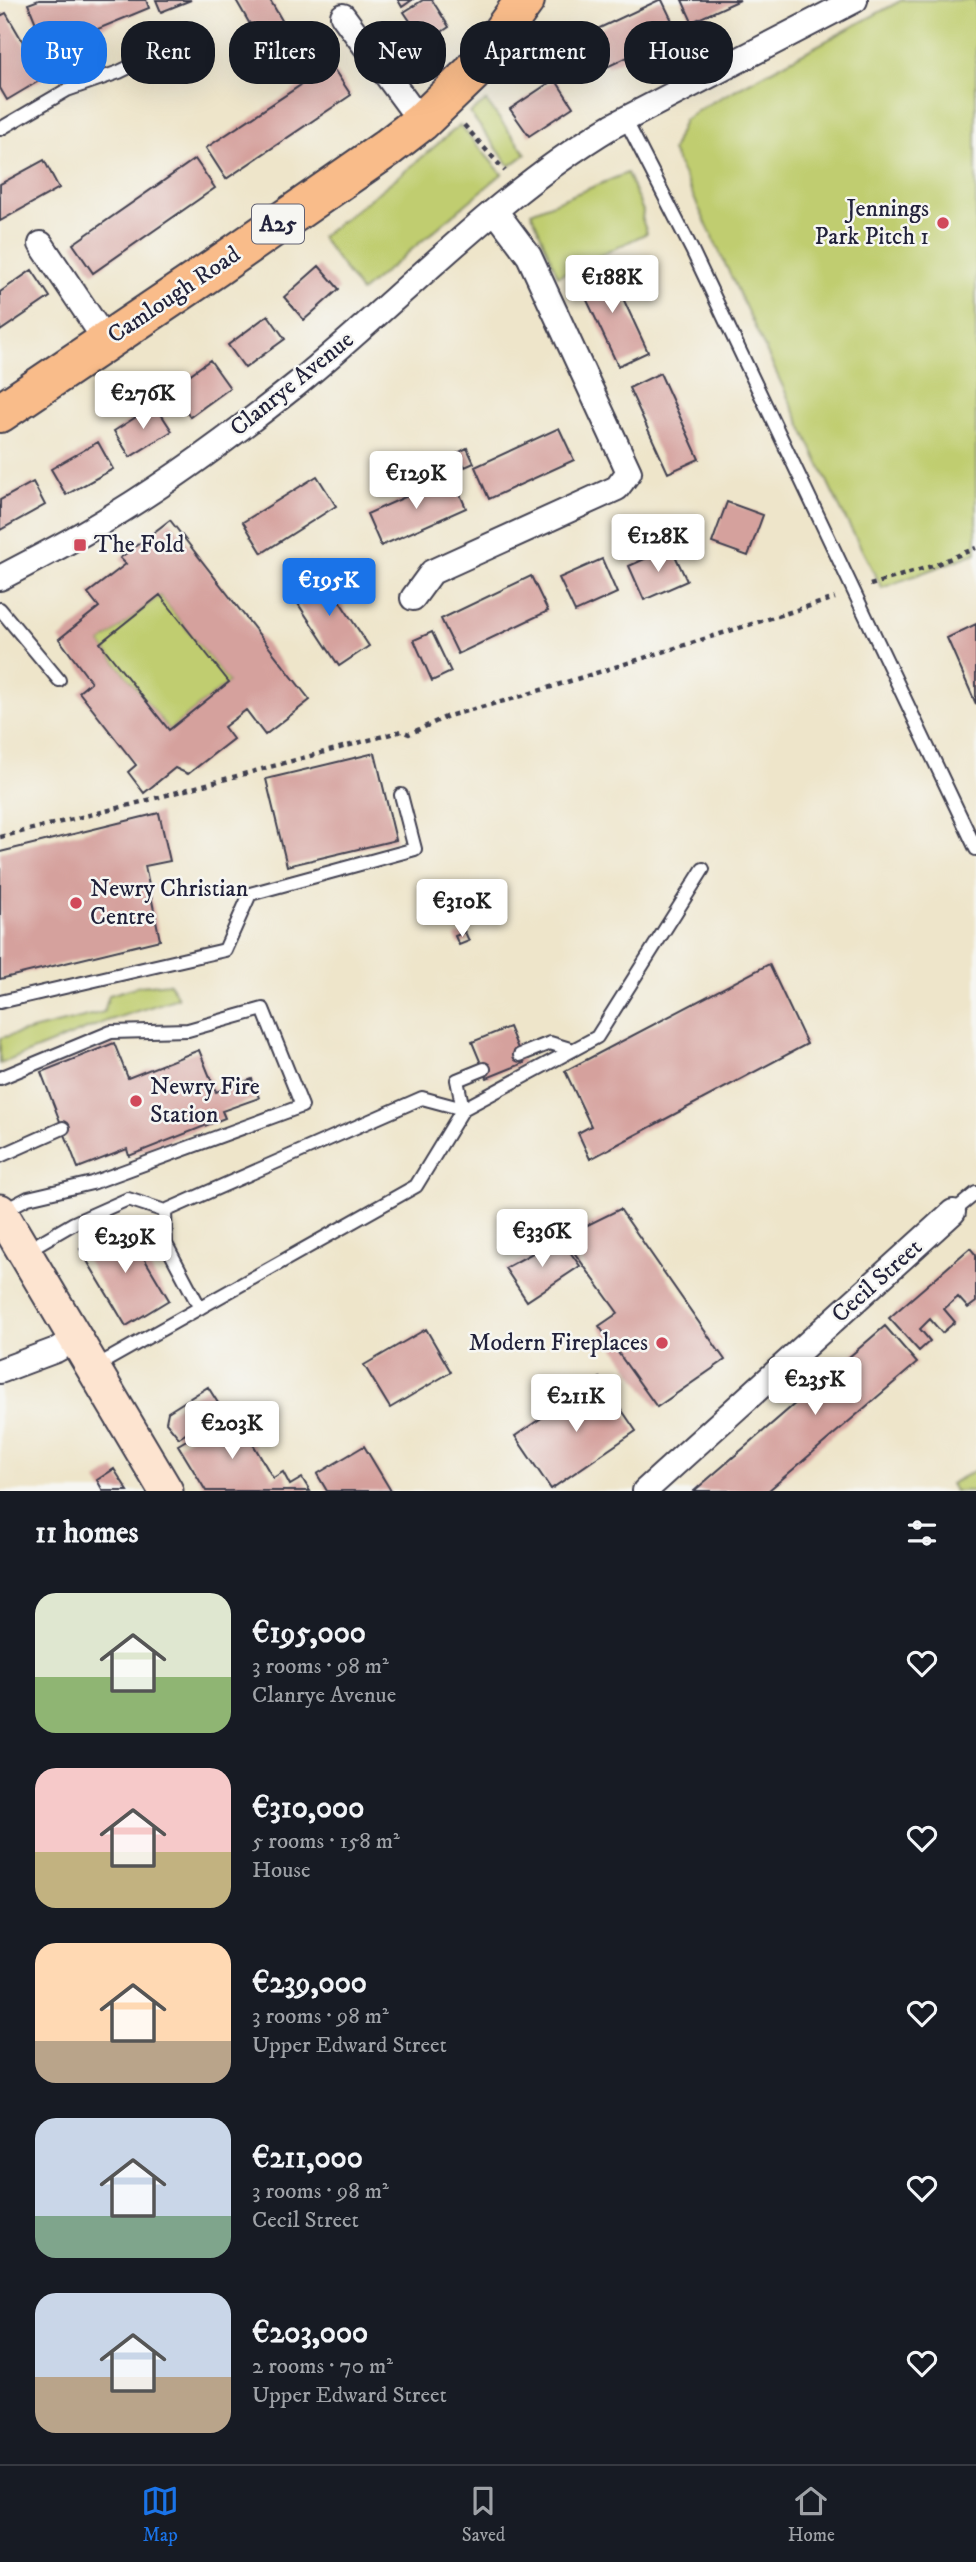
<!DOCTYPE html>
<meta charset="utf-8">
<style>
:root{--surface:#171b24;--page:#242831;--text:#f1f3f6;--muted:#9ea1a6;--line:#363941;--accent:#1a73e8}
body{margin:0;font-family:"IM FELL DW Pica",serif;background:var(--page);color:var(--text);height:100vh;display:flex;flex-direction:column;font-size:26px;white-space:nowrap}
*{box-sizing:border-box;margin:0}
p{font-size:23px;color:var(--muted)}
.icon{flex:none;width:38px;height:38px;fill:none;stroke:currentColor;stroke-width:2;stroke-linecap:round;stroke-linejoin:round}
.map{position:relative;height:1491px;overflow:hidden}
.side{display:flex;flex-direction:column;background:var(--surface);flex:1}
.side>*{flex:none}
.top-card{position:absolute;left:21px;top:21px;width:934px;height:63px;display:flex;gap:14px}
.price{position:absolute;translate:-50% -60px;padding:0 16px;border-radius:7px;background:#fff;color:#222;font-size:23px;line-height:46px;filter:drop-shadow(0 2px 4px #0008)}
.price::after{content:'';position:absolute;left:50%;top:42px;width:21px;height:16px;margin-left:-10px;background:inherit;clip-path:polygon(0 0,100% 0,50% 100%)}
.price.on{background:var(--accent);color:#fff}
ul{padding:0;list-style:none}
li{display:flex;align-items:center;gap:21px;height:175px;padding:0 35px}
li span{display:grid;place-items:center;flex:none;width:196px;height:140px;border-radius:21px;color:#555}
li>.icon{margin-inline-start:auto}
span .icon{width:84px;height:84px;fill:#fffc;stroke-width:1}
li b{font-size:30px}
h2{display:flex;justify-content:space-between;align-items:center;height:84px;padding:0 35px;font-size:30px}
.chip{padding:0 24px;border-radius:28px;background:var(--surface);box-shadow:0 7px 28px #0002;font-size:24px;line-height:63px}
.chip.on{background:var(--accent);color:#fff}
.tabs{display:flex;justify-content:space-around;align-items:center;height:98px;border-top:2px solid var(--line);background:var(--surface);font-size:19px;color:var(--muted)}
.tabs a{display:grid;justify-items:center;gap:4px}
.tabs .on{color:var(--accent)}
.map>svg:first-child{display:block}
.green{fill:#c0cd6f;stroke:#717855;stroke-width:2}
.building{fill:#d5a19d;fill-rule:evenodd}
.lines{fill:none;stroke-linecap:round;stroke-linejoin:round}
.service-casing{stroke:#413f50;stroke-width:16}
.minor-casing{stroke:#413f50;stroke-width:28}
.secondary-casing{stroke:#413f50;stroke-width:37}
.primary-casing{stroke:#413f50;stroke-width:42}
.path{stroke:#413f50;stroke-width:4.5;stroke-dasharray:5 5;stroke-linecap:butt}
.service{stroke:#fff;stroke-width:12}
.minor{stroke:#fff;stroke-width:24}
.secondary{stroke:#fde4d0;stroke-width:33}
.primary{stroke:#f9bc8a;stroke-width:38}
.poi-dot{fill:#d1495b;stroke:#f6f6f2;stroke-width:2.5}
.labels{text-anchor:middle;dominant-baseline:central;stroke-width:5;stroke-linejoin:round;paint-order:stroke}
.shield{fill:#f6f6f2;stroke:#626272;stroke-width:2}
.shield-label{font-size:23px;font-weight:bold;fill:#22223b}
.poi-label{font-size:24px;fill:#22223b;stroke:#f6f6f2;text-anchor:start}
.street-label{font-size:24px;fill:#22223b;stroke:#f6f6f2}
</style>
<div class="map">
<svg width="976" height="1491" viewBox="0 0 976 1491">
<rect width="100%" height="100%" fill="#f6f6f2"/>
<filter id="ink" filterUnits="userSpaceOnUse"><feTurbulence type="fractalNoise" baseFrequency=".0143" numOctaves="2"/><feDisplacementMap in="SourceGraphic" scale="14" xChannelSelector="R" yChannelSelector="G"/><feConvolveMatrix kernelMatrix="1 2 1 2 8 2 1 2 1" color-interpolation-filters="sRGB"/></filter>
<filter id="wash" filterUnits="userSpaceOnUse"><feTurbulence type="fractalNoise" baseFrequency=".00686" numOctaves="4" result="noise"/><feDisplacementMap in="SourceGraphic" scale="28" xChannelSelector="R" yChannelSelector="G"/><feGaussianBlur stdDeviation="1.57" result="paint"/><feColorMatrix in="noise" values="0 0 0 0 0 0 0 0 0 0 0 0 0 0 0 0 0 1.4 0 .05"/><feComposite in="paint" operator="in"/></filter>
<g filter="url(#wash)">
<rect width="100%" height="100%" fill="#eee5ca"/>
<path class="green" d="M902,0H976V553L882,588L839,506L672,151L684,120L703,107Z
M486,101L526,154L510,166L470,113Z
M460,125L502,174L361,292L321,237L414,164Z
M627,173L643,211L642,219L647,233L558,276L531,212Z
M160,595L229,682L169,730L100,643Z
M170,983L178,998L107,1021L0,1064V1038L104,1012L109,995L139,986Z
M976,1470V1491H954L950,1484Z"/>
<g id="blocks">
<path class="building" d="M39,0H146L149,8L47,50L28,4Z
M156,0H191L161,12Z
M236,0H270L287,29L262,45Z
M398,0H412L402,7Z
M423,0H432L449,27L425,43L404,12Z
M659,0H662L678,33L607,67L591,32Z
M682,0H740L692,22Z
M6,13L44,78L7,100L0,88V16Z
M331,65L351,95L226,179L206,148Z
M555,79L573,107L529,136L510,109Z
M195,159L215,188L93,273L73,244Z
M44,160L59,188L0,221V184Z
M607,264L648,352L618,366L577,279Z
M319,266L339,289L304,320L284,297Z
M32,270L50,297L0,331V292Z
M268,315L285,339L245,368L228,345Z
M210,360L230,388L190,417L170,389Z
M660,373L699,459L668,473L629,388Z
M155,405L172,431L130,457L114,431Z
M559,428L574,460L489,499L475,467Z
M98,442L113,469L66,495L51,469Z
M467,448L474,463L465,467L458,453Z
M317,476L336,506L262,553L243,522Z
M452,476L466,508L381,546L367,514Z
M33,482L45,505L0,530V500Z
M727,502L763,515L748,556L712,543Z
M170,520L310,700L265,735L246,710L224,727L233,739L188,774L175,768L144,793L128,772L136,765L79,692L91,682L59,639L99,607L88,593L126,564L120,558ZM160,595L229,682L169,730L100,643Z
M671,547L687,581L644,600L629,566Z
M602,559L617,593L575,612L559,578Z
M319,570L369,646L339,666L289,590Z
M531,576L548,611L458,654L441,619Z
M976,624V704L947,638Z
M432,632L451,672L432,681L414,640Z
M375,753L396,840L287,866L266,779Z
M159,813L170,861L145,866L160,940L0,979V852Z
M465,932L469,941L459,945L455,936Z
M769,964L807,1044L590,1159L578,1133L591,1126L565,1071Z
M509,1027L524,1063L487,1078L472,1042Z
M114,1043L128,1078L199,1050L216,1092L252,1079L259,1098L222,1111L225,1118L129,1156L127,1149L78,1168L41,1072Z
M620,1209L725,1360L657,1407L599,1326L618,1313L563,1237Z
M123,1223L169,1300L126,1326L80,1249Z
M560,1238L580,1266L527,1301L505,1268Z
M970,1248L976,1255V1302L968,1308L958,1297L944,1309L955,1322L942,1333L930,1319L920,1329L930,1341L919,1351L889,1318Z
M885,1326L917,1363L890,1386L768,1491H694Z
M426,1329L451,1372L390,1408L364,1365Z
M600,1378L636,1431L551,1489L515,1436Z
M208,1387L223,1411L179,1438L166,1422L168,1412Z
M234,1412L273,1478L283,1472L290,1485L302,1478L310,1491H206L178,1445Z
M364,1446L391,1491H327L317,1474Z
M114,1469L128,1491H103L97,1480Z"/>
</g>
</g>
<g filter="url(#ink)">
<use href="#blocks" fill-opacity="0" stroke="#413f50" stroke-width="2"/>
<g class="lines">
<defs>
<path id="service" d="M625,119L692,250L976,849
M0,129L67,90L119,72L171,47
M0,609L59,680
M0,1002L225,950L250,894L415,849L401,795
M520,1055L550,1043L573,1050
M0,1078L111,1032L188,1030L263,1009L302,1106L92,1183L28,1198L1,1212
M0,1156L63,1128
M165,1211L166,1244L200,1308
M953,1212L976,1193
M24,1252L74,1223L128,1199L165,1211L422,1098L463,1109L457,1080L484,1069
M93,1368L416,1186L463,1109L597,1037L703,869"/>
<path id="minor" d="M343,16L421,122
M41,244L106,341
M0,578C30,562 60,547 89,530C162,488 231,437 297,384C402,298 495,196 612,126L855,0
M413,598L432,572L617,488L629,472L529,256L496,212
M0,1371L56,1350L76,1339
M645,1491L953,1212"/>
<path id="secondary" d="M0,1211L166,1491"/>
<path id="primary" d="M0,413L215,268L386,149L421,122L472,73L525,0"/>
</defs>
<use href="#service" class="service-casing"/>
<use href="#minor" class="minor-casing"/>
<use href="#secondary" class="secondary-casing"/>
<use href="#primary" class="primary-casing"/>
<path class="path" d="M464,125L505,171
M870,585L932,566L976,548
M0,837L130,805L402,731L409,734L448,716L519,697L835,598"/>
<use href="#service" class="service"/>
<use href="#minor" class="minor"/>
<use href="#secondary" class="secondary"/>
<use href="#primary" class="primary"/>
</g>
</g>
<g class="poi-dot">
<circle cx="943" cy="223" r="7"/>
<rect x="73" y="538" width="14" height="14" rx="3.5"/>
<circle cx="76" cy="903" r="7"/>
<circle cx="136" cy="1101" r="7"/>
<circle cx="662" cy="1343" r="7"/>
</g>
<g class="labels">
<rect class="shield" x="252" y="204.5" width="52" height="39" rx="5"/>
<g class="shield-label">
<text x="278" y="224">A25</text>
</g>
<g class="poi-label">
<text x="929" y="209" text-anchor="end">Jennings<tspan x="929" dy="28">Park Pitch 1</tspan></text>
<text x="94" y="545">The Fold</text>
<text x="90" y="889">Newry Christian<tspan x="90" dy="28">Centre</tspan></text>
<text x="150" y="1087">Newry Fire<tspan x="150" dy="28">Station</tspan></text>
<text x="648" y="1343" text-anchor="end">Modern Fireplaces</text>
</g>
<g class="street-label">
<text transform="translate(174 295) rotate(-34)">Camlough Road</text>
<text transform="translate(292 384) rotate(-39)">Clanrye Avenue</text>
<text transform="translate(877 1281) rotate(-42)">Cecil Street</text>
</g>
</g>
</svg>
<b class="price" style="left:612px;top:315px">€188K</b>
<b class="price" style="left:143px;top:431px">€276K</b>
<b class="price" style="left:416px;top:511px">€129K</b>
<b class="price" style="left:658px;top:574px">€128K</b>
<b class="price on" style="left:329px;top:618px">€195K</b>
<b class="price" style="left:462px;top:939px">€310K</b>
<b class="price" style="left:542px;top:1269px">€336K</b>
<b class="price" style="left:125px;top:1275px">€239K</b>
<b class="price" style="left:815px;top:1417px">€235K</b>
<b class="price" style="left:576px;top:1434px">€211K</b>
<b class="price" style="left:232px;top:1461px">€203K</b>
<div class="top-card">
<a class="chip on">Buy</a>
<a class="chip">Rent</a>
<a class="chip">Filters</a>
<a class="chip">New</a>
<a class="chip">Apartment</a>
<a class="chip">House</a>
</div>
</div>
<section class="side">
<h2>11 homes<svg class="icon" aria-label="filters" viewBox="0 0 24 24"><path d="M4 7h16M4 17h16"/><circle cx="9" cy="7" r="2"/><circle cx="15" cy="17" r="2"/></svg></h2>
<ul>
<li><span style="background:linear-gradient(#dfe7d0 60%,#8fb573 0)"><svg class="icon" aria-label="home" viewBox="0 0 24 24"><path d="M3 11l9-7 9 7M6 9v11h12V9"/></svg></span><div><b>€195,000</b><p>3 rooms · 98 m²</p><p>Clanrye Avenue</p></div><svg class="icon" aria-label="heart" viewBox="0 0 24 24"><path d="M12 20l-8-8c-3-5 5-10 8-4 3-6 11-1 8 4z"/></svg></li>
<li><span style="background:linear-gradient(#f6c9c9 60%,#c2b280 0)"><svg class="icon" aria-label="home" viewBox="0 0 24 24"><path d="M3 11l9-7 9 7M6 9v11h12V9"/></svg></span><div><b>€310,000</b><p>5 rooms · 158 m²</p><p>House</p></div><svg class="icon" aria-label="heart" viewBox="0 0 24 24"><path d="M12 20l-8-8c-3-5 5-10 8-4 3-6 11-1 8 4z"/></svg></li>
<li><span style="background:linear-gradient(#ffd9b3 70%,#b9a48a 0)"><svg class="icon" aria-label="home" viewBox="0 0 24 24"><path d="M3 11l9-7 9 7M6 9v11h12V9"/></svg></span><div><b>€239,000</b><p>3 rooms · 98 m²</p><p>Upper Edward Street</p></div><svg class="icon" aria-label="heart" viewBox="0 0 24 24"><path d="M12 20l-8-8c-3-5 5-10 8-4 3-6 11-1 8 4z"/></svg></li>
<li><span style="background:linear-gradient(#c9d6e8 70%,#7fa58c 0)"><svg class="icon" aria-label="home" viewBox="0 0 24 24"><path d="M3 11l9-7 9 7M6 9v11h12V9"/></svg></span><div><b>€211,000</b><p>3 rooms · 98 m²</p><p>Cecil Street</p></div><svg class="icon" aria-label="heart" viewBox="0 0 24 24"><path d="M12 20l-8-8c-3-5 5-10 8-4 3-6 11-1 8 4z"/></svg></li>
<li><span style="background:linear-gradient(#c9d6e8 60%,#b9a48a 0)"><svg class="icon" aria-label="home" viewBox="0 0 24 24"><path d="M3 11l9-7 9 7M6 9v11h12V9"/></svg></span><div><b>€203,000</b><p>2 rooms · 70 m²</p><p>Upper Edward Street</p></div><svg class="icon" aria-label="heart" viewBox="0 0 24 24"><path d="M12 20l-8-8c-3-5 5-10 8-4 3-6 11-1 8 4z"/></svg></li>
</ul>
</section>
<nav class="tabs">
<a class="on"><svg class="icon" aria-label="map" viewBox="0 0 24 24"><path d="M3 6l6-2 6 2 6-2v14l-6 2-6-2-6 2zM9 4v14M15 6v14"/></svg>Map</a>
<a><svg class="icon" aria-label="saved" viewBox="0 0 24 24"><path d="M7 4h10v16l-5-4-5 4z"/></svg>Saved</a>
<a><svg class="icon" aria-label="home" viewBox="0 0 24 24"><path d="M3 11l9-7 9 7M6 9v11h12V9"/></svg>Home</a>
</nav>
